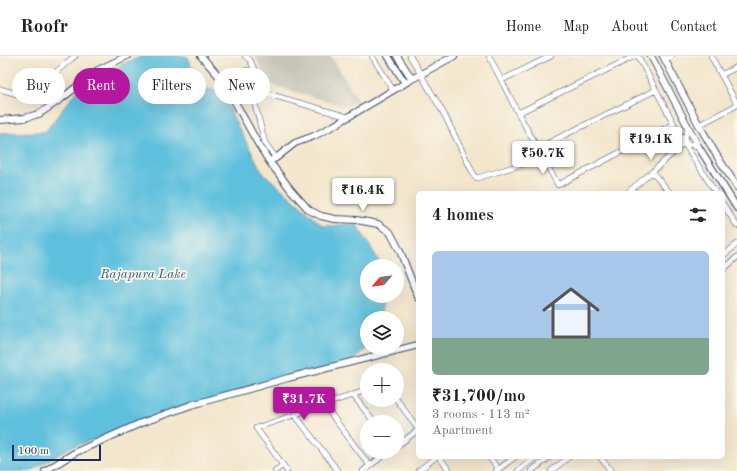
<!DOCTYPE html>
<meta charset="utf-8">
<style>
:root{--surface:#fff;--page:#f2f2f2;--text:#202124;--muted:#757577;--line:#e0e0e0;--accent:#b5179e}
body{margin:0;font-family:"Old Standard TT",serif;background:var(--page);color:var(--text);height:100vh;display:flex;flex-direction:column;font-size:15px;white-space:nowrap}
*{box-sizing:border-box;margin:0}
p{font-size:13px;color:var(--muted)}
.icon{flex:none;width:22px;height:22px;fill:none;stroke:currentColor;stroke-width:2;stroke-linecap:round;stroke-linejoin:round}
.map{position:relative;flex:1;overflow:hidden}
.details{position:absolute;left:416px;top:135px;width:309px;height:268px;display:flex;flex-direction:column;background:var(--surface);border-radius:6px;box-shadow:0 4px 16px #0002}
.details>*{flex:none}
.hud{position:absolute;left:12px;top:12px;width:344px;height:36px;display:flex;gap:8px}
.needle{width:26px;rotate:242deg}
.buttons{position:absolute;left:360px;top:203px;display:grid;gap:8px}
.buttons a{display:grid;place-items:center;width:44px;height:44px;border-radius:50%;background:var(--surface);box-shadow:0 4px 16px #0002;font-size:20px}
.scale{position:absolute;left:12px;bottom:10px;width:89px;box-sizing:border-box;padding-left:4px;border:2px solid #1b2f5e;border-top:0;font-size:11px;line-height:14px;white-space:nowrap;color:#1b2f5e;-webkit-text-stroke:3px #fbf7ec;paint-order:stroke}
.price{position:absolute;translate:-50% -34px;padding:0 9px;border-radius:4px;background:#fff;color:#222;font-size:13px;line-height:26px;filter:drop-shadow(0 1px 2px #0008)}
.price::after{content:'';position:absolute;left:50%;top:24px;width:12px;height:9px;margin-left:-6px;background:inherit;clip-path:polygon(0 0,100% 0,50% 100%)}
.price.selected{background:var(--accent);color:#fff}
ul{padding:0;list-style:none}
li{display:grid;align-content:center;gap:8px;height:212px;padding:0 16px}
li span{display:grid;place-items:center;height:124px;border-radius:6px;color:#555}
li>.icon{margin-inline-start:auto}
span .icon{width:72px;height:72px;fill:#fffc;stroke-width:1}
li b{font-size:17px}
h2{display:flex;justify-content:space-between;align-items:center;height:48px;padding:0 16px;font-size:17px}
.pill{padding:0 14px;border-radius:18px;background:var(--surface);box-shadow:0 4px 16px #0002;font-size:14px;line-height:36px}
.pill.selected{background:var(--accent);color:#fff}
header{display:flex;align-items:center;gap:24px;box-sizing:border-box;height:56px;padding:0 20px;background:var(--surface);border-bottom:1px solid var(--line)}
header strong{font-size:19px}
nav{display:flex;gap:22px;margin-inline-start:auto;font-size:14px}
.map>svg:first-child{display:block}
.industrial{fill:#c6c5b8}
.water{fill:#5fc0dd;stroke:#3d789e}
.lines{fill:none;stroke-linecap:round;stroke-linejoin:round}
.minor-casing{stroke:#3b4a6e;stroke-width:6}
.tertiary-casing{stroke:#3b4a6e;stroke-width:8}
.minor{stroke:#fff;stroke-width:5}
.tertiary{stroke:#fff;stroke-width:6}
.labels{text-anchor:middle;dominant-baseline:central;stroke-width:3.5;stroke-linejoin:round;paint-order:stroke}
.water-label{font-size:13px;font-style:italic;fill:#2f5a84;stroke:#fbf7ec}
</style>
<header>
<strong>Roofr</strong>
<nav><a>Home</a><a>Map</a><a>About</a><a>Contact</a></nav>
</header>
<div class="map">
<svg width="737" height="415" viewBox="0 0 737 415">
<rect width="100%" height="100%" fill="#fbf7ec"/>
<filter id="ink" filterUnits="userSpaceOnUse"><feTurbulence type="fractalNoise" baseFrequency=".025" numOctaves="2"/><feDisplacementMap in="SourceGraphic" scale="8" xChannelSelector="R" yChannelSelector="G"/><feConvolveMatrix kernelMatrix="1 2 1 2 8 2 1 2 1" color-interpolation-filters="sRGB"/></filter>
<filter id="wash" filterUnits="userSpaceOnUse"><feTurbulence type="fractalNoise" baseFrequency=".012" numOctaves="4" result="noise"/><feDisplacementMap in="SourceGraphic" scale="16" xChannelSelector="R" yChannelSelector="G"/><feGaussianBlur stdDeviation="0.9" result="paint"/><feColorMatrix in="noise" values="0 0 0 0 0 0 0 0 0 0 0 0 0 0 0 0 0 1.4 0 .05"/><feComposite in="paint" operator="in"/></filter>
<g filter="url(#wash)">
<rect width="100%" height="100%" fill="#f3e6cc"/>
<path class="industrial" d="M255,0H331L358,44L345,50L270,29Z"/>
<path class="water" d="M144,0H186L188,1L195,20L202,32L216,35L225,43L233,61L262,116L323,170L356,168L382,210H367V240H382L381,262H367V291L348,309L264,328L71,391L30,415H0V77L45,76L80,31L125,7Z"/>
</g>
<g filter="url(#ink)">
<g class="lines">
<defs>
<path id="minor" d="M245,0L250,4L265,37L348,61
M372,0L393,34
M410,0L444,58L475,121L477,122L543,102
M489,0L518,57L558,129L674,68
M638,0L684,87L716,137
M711,0L737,48
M665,3L672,0
M246,14L265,87L276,102
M721,19L737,11
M502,24L551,0
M0,33L27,41L71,3L75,0
M518,57L635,0
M699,69L737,49
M684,87L698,90
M538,92L656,34
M627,137L652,116
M670,137L652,116L684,87L688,71
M723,148L737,170
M723,198L724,199L737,188
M723,214L737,201
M353,339L374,366
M397,344L418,373
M324,349L370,410
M295,359L338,415
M397,390L418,374
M439,401L450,415
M489,401L498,413
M600,401L611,415
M283,409L256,372L367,334
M275,415L283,409L287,415
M363,415L388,396
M418,415L436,401
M496,415L515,401
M518,415L536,401
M531,415L550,401
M551,415L569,401"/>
<path id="tertiary" d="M201,0L224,26L257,86L269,105L276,102L295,87L314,80L333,70L412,23L454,0
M388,0L405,27
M397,0L412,23
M651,0L698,90L737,152
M663,0L699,69L717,100L737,131
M0,64L24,62L39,58L61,43L98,14L127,0
M269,105L291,134L309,154L321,160L335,163L357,164L378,168L390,176L400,195L418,241
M45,415L76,396L141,367L191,349L288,322L418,289"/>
</defs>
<use href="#minor" class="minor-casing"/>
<use href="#tertiary" class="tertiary-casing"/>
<use href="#minor" class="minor"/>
<use href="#tertiary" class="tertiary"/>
</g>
</g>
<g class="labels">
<g class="water-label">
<text x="143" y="218">Rajapura Lake</text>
</g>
</g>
</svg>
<div class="buttons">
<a><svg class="needle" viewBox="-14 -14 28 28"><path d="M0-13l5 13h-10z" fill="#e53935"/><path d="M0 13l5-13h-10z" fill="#757577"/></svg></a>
<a><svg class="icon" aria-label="layers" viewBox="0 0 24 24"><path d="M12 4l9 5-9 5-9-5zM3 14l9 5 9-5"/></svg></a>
<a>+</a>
<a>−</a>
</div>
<div class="scale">100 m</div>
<b class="price" style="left:651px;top:105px">₹19.1K</b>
<b class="price" style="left:543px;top:119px">₹50.7K</b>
<b class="price" style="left:363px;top:156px">₹16.4K</b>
<b class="price selected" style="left:304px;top:365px">₹31.7K</b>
<div class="hud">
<a class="pill">Buy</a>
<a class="pill selected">Rent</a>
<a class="pill">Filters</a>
<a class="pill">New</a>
</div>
<section class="details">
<h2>4 homes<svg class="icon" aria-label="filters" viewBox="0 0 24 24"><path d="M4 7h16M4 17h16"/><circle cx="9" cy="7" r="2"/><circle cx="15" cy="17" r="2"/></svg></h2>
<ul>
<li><span style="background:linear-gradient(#a9c7e8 70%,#7fa58c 0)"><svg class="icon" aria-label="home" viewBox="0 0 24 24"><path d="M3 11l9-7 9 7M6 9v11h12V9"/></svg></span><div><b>₹31,700/mo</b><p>3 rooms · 113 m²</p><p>Apartment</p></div></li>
</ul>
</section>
</div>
